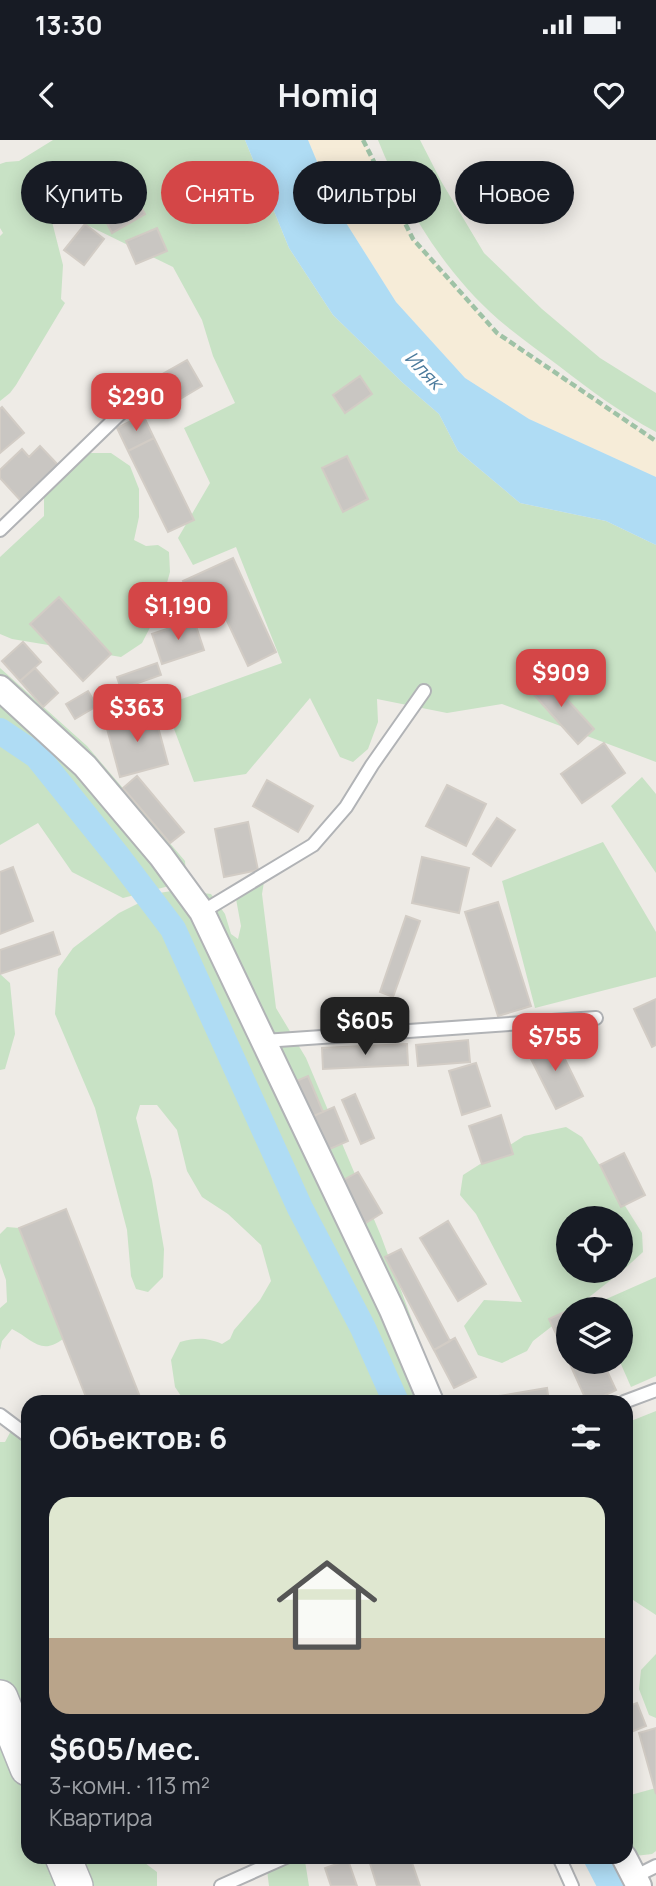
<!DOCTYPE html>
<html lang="ru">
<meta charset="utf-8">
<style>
:root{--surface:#171b24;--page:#242831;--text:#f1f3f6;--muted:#9ea1a6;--line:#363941;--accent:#d44647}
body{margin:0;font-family:Manrope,sans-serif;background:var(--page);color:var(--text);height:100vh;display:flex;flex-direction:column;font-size:26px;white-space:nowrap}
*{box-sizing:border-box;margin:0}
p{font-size:23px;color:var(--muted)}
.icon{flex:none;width:38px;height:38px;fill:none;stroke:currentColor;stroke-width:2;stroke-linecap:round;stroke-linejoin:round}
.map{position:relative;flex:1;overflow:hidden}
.panel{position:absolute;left:21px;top:1255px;width:612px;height:469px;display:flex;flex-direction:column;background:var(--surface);border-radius:21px;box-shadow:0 4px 18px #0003}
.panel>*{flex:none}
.banner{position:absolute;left:21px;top:21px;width:614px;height:63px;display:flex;gap:14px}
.buttons{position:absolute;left:556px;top:1066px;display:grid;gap:14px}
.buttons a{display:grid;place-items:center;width:77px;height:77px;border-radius:50%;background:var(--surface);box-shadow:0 4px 18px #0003;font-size:35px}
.price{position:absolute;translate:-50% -60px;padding:0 16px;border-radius:14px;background:var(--accent);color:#fff;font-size:23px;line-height:46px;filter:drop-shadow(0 2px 4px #0008)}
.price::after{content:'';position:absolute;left:50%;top:42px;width:21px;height:16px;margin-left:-10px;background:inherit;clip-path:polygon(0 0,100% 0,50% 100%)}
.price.selected{background:#222;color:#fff}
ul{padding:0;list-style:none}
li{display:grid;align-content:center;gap:14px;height:371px;padding:0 28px}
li+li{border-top:2px solid var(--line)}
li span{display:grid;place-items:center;height:217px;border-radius:21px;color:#555}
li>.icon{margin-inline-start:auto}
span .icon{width:126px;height:126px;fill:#fffc;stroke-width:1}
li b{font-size:30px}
h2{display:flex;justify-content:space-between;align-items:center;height:84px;padding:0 28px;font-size:30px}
.pill{padding:0 24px;border-radius:32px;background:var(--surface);box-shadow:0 4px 18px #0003;font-size:24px;line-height:63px}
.pill.selected{background:var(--accent);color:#fff}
.status{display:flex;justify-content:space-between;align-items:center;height:49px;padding:0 35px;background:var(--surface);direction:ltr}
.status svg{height:19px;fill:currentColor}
header{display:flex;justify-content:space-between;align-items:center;height:91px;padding:0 28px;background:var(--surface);font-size:32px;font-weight:700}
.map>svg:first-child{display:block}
.green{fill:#c8e2c5;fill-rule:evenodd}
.sand{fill:#f6ecd8}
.water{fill:#afdcf4}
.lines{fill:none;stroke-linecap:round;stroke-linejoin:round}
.canal{stroke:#afdcf4;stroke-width:26}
.building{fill:#c9c6c2;stroke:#d2ccc5;stroke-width:2}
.lane-casing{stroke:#b1b3b6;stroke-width:16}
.street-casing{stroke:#b1b3b6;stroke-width:28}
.secondary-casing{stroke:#b2b5b8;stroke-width:38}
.path{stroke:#9fc2a6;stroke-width:4.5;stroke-dasharray:7 3.5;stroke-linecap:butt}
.lane{stroke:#fff;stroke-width:12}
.street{stroke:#fff;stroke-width:24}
.secondary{stroke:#fff;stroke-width:35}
.labels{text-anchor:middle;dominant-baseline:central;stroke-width:7;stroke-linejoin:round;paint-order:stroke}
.water-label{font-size:19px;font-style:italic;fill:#4a7a9c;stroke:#fff}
</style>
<div class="status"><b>13:30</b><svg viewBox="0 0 49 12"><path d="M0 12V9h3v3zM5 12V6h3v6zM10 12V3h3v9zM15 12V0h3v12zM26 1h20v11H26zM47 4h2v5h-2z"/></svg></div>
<header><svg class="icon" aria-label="back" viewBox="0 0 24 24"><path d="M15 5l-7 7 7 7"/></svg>Homiq<svg class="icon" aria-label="heart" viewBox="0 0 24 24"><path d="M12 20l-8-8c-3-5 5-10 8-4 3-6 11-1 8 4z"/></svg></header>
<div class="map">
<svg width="656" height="1746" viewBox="0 0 656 1746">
<rect width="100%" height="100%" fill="#eeebe6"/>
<path class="green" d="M53,0H245L289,108L333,175L403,243L439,274L458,311L520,363L606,381L656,405V622L502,564L447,573L377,559L378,582L368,609L353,622L340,617L310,558L246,634L194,642L165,565L282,523L236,407L193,425L178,398L210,343L184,288L235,263L213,216L202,180L173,127L48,66L63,125L61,159L65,163L16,245L10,253L0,261V96L3,93L0,88V24L6,22L19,21Z
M378,0H420L441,41L484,113L542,169L600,218L656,253V292C621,273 590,250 559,226C539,211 518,196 499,180C444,132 405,67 378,0Z
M88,313H111L130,326L139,349V377L134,400L146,406L158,405L169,412L170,432L160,468L142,503L121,517L12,499L0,494V417L44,376V353Z
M0,528L87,606L185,721L186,733L173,745L123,758L72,732L38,683L0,705Z
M642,637L656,654V733L611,666Z
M603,702L656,792V837L535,868L502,741Z
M256,734L264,742L262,754L276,868L306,918L381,1096L422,1207L446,1262H185L175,1247L171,1220L180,1202C197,1198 205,1197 222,1204L230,1199L234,1190L260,1160L271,1141L261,1105L228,1074L202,1057L187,1031L177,990L157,965H140L136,978L152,1040L164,1109L163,1137L148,1152L136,1149L131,1136L127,1090L95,968L55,874L58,829L73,808L119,773L159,753L178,750L211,754L225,774L231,794L238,799L241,786L234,748L248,737Z
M0,834L10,843L15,894L5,929L0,930Z
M566,987L582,997L642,1093L643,1112L621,1132L574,1169H569V1173L533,1201L527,1211L502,1223L478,1215L464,1186L484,1160L522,1162L476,1074L460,1055L463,1035L524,996ZM569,1078H621V1130H569Z
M7,1087L19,1088L63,1199C41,1216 32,1199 12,1189L2,1201L0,1210V1168L7,1162L6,1140L0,1123V1094Z
M656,1137V1236L631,1247L620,1222H621V1169H597L595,1164Z
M656,1271V1475L627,1456L626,1283Z
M28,1281V1607L0,1542V1302H5L13,1287Z
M656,1514V1578L649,1575L639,1549L641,1530Z
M0,1563L28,1634V1717H60L72,1746H0Z
M656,1648V1711L652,1714L635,1716L627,1699V1656Z
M75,1717H103L107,1722L118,1723L141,1720L157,1732V1746H88Z
M295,1718L305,1721L309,1746H269L267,1730Z"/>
<path class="sand" d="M308,0H363L413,99L497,193L656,301V337L529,279L465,238L396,162L336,67Z"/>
<path class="water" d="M245,0H308L336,67L396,162L465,238L529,279L656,337V405L606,381L520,363L458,311L439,274L403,243L333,175L289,108Z"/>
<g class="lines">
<path class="canal" d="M0,591L37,616L119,718L173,789L300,1068L363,1188L396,1262
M596,1717L611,1746"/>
</g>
<path class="building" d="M134,54L145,74L112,93L101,72Z
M85,84L104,99L84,125L64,110Z
M157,88L167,111L136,124L126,101Z
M187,220L202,246L153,275L138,248Z
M360,236L372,254L345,273L333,255Z
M2,267L24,293L0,313V269Z
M143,275L154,298L128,311L117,288Z
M154,298L194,380L168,392L128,311Z
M40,306L60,327L22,362L0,338V330L22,309L29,317Z
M347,316L368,359L343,372L322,328Z
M233,418L276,512L248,526L214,453L193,462L183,441Z
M59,457L111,514L83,541L30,484Z
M194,480L204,510L162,524L152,494Z
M23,502L41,522L20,541L2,521Z
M157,523L161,535L121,549L117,537Z
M35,528L58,553L43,567L20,541Z
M544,534L594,589L578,604L528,548Z
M88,551L97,566L75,579L66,564Z
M154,572L168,624L120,637L106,585Z
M604,603L625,633L582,663L561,634Z
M137,636L184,692L170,703L123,648Z
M267,640L313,666L298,692L253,666Z
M447,645L486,664L466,706L426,686Z
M497,678L515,690L491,726L473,714Z
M248,682L258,730L224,737L215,689Z
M422,717L469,728L459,773L412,763Z
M13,727L33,781L0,794V732Z
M498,762L531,866L498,876L465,772Z
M406,776L420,781L393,857L380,852Z
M53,792L60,814L0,834V810Z
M656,859V905L652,907L634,869Z
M554,897L583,956L556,969L527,911Z
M468,900L470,922L418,926L416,905Z
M407,904L408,925L323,929L322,908Z
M476,923L490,966L462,975L449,931Z
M308,936L323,972L309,978L294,942Z
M355,954L374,998L361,1004L342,960Z
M334,967L348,1001L323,1012L309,978Z
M501,975L513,1014L482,1024L469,986Z
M624,1013L645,1055L621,1067L600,1025Z
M358,1032L382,1073L364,1084L340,1042Z
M66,1069L142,1262H88L63,1199L19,1088Z
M448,1081L486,1144L458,1161L420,1098Z
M401,1109L450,1201L434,1210L385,1117Z
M569,1170V1221L549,1179Z
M455,1198L476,1237L454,1248L434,1210Z
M569,1222H603L616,1250L591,1262H587Z
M547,1248L549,1262H500L499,1256Z
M499,1256L500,1262H459Z
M637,1563L646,1586L626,1594V1567Z
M656,1588V1654L639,1593Z
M368,1717H410L420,1746H377Z
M348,1720L357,1746H331L325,1728Z"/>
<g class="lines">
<defs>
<path id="lane" d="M0,390L129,265
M202,772L313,705L346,667L372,625L424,551
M264,901L596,878
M624,1262L656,1250
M0,1275L28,1296
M559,1717L572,1746
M634,1737L656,1726
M221,1746L286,1717"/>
<path id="street" d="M0,548L85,626L161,716L202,772L392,1170L431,1262
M624,1717L639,1746"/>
<path id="secondary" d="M0,1558L28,1628
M63,1717L75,1746"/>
</defs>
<use href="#lane" class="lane-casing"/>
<use href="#street" class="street-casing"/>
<use href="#secondary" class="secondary-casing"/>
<path class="path" d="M363,0L413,99L497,193L656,301"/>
<use href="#lane" class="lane"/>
<use href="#street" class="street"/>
<use href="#secondary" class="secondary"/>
</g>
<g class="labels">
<g class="water-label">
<text transform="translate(424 230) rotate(46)">Иляк</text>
</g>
</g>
</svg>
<div class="buttons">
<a><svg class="icon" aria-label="locate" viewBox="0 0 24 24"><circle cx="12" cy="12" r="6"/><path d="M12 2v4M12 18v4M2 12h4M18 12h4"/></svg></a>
<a><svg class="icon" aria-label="layers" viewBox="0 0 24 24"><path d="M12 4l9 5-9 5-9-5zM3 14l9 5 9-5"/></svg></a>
</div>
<b class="price" style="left:136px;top:293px">$290</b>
<b class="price" style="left:178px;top:502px">$1,190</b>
<b class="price" style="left:561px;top:569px">$909</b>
<b class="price" style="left:137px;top:604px">$363</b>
<b class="price selected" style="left:365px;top:917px">$605</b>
<b class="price" style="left:555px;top:933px">$755</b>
<div class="banner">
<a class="pill">Купить</a>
<a class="pill selected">Снять</a>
<a class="pill">Фильтры</a>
<a class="pill">Новое</a>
</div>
<section class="panel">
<h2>Объектов: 6<svg class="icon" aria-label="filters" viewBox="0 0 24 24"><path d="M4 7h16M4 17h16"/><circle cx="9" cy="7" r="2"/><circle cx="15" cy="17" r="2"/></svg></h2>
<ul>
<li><span style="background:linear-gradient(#dfe7d0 65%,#b9a48a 0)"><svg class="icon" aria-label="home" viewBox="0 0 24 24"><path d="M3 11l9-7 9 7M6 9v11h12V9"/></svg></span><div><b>$605/мес.</b><p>3-комн. · 113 m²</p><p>Квартира</p></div></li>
</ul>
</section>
</div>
